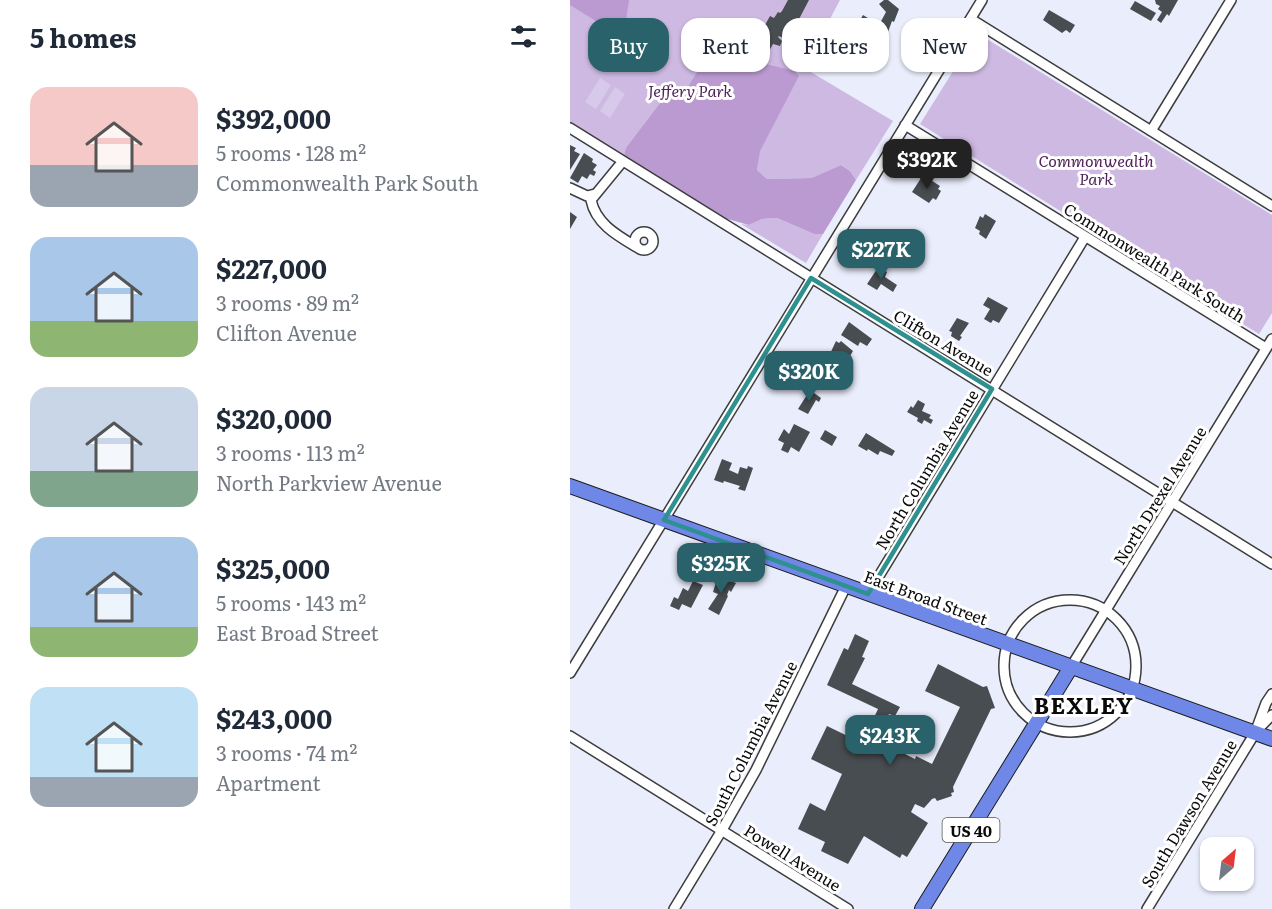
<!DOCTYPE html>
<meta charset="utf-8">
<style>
:root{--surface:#fff;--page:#f6f6f7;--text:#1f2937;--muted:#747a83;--accent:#29626a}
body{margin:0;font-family:Literata,serif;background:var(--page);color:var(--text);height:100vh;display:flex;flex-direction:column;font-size:22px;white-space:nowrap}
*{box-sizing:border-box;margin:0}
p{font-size:20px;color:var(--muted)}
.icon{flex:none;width:33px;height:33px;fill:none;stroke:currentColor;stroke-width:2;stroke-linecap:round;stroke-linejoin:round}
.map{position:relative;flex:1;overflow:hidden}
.side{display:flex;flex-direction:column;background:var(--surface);width:570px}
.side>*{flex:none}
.hud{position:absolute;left:18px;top:18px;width:570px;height:54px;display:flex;gap:12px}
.needle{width:39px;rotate:28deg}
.controls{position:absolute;left:630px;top:837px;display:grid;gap:12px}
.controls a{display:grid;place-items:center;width:54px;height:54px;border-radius:12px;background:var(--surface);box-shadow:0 2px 4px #0004;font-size:30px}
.price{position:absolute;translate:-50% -51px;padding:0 14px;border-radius:12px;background:var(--accent);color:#fff;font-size:20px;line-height:39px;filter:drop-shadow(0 2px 3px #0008)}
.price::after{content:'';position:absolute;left:50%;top:36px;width:18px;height:14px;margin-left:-9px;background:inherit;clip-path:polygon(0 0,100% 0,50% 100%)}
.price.active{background:#222;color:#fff}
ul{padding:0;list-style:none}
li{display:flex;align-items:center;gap:18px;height:150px;padding:0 30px}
li span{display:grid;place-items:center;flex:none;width:168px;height:120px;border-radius:18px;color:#555}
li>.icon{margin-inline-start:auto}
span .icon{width:72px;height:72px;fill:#fffc;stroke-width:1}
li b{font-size:26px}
h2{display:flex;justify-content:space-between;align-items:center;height:72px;padding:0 30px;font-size:26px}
.pill{padding:0 21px;border-radius:18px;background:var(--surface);box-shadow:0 2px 4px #0004;font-size:21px;line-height:54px}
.pill.active{background:var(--accent);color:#fff}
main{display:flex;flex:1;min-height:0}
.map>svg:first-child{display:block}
.green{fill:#ceb9e2}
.forest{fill:#ba9ad1}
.pitch{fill:#d6c9ea}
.building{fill:#484d51}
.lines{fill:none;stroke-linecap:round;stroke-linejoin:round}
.street-casing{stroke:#3d3d3d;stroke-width:12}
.primary-casing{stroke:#1b1b1b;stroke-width:16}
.street{stroke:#fff;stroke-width:9}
.primary{stroke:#6f87e7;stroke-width:14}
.marked{fill:none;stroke:#2f9090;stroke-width:4.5;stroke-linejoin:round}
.labels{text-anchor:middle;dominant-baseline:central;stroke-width:6;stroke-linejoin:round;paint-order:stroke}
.shield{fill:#fff;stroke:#545454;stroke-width:1.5}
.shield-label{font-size:15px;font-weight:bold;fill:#0a0a0a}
.park-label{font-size:16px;font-style:italic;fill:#502459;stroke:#fff}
.street-label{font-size:16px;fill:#0a0a0a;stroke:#fff}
.district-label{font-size:22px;font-weight:bold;letter-spacing:1.5px;fill:#0a0a0a;stroke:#fff}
</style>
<main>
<section class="side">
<h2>5 homes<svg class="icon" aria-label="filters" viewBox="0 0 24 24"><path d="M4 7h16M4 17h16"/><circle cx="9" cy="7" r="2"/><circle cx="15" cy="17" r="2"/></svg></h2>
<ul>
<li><span style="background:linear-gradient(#f6c9c9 65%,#9aa5b1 0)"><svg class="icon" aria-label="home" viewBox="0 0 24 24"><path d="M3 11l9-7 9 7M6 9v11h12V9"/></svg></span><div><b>$392,000</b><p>5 rooms · 128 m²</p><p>Commonwealth Park South</p></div></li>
<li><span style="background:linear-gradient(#a9c7e8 70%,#8fb573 0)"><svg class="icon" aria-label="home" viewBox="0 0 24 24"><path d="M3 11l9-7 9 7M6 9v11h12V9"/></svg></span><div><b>$227,000</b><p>3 rooms · 89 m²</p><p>Clifton Avenue</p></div></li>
<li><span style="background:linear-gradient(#c9d6e8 70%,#7fa58c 0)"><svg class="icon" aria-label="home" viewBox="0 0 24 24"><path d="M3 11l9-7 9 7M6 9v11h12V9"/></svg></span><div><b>$320,000</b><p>3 rooms · 113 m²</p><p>North Parkview Avenue</p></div></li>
<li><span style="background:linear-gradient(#a9c7e8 75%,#8fb573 0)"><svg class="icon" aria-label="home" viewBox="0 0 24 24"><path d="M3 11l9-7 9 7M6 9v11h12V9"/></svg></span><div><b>$325,000</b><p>5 rooms · 143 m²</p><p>East Broad Street</p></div></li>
<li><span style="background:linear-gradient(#bfe0f5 75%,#9aa5b1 0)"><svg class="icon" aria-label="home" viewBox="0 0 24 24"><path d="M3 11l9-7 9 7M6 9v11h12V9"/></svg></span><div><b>$243,000</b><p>3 rooms · 74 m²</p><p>Apartment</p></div></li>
</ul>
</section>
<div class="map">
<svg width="702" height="909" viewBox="0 0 702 909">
<rect width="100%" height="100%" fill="#eaedfc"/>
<path class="green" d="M0,0H270L234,68L323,121L286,180L280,171L271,165L243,178L197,179L187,170L189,153L154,218L54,156L0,126Z
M407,33L702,215V313L689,334L350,124Z
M207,218L244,234H253L236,263L171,224L179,225L192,219Z"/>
<path class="forest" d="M0,0H59L56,20L45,27L29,23L0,5Z
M143,52L225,71L229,76L190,151L187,170L197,179L242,178L271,165L280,171L286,180L253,234H244L207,218L192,219L179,225L154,218L54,156L56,148L91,102L116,90L137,56Z"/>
<path class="pitch" d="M30,78L41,85L26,109L15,102Z
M45,87L55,94L40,118L30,111Z"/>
<path class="building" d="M218,0H239L228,21L236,27L235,29L220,21L213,38L209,36L208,37L212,41L210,46L203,44L199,51L189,45L192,39L186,35L188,32L186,28L191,24L195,25L200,16L204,18L208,12L210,13L212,11Z
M314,0H318L329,9L324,22L322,21L318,32L311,39L305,35L306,33L289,22L293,15L309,25L316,12L309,4Z
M585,0H608L599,16L597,14L591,23L587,20L592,12L588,9L590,6L586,4Z
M565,1L586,13L581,21L560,9Z
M479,10L505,25L500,33L496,30L492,33L473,20Z
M0,145L6,148L4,151L10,154L0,170Z
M14,153L23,159L22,162L27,165L23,170L26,172L24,176L20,174L17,179L12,176L8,183L0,178Z
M353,175L370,186L368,189L371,191L366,200L363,198L359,203L342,192Z
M0,212L7,217L0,229Z
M415,214L426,221L416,239L409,234L410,231L405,228L410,216L413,218Z
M309,266L317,272L315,277L327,285L323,292L311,284L307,290L297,284Z
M418,297L438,308L429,323L423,320L421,323L414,319L420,309L413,305Z
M387,318L399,323L390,336L392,337L389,341L381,336L382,332L379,331Z
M279,322L302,339L297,346L290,342L288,346L271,335Z
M266,341L269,343L271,341L283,351L272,370L265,366L267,363L258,358Z
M240,390L251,398L249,402L246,400L238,414L228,409Z
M348,400L355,404L352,411L361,415L359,418L363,420L361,424L354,420L352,424L347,421L348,418L337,412L341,406L343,408Z
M224,424L240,432L229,452L221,447L218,453L211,450L214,443L208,440L214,429L219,434Z
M255,430L267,437L262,446L250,439Z
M296,433L325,451L322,456L310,451L308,455L298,449L297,451L288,446Z
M152,459L162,463L159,470L168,474L170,467L177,469L178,466L183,468L175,491L168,489L170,486L154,481L153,483L144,480Z
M148,576L166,583L161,592L159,590L157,595L158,596L149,615L138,609L148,594L143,592Z
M123,581L133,585L121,608L112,604L109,610L100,606L104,597L108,599L113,588L118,591Z
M285,634L299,641L292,657L295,658L282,684L330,707L325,716L319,714L307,740L345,759L346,756L362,764L390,707L355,691L368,664L413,687L417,686L425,708L421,709L383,787L384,792L381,793L382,796L367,801L365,798L362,799L354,808L345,804L341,812L358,823L337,857L332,854L330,858L294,836L278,864L251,851L255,842L228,829L240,803L255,811L272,774L241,759L257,726L292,743L308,709L257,685L274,648L278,650Z"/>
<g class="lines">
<defs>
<path id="street" d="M401,19L702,206
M335,125L696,348
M0,128L702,564
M581,131L661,0
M53,161L21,200C26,225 50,237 70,249
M0,188L17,196L25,194
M65 241a9 9 0 1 1 18 0a9 9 0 1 1-18 0Z
M298,594L515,237
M434 666a66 66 0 1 1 132 0a66 66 0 1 1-132 0Z
M501,667L702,339
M0,673L412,0
M688,729L702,715
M0,736L278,909
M104,909L152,830L186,770L276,586
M577,909L685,733L696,703L702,694"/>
<path id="primary" d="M0,486L702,739
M352,909L501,667"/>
</defs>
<use href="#street" class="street-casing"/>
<use href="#primary" class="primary-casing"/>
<use href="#street" class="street"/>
<use href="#primary" class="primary"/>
</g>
<path class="marked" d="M241,278L422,389L298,594L94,520Z"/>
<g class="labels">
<rect class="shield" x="372.5" y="818" width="57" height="24" rx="4.5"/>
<g class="shield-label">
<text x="401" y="830">US 40</text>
</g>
<g class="park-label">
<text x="120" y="90">Jeffery Park</text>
<text x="526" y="160">Commonwealth<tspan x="526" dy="18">Park</tspan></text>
</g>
<g class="street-label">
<text transform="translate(585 262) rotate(32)">Commonwealth Park South</text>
<text transform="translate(374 342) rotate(31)">Clifton Avenue</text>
<text transform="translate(356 469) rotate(-59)">North Columbia Avenue</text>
<text transform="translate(589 495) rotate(-58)">North Drexel Avenue</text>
<text transform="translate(356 597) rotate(20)">East Broad Street</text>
<text transform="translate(180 743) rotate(-63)">South Columbia Avenue</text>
<text transform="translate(618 813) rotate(-59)">South Dawson Avenue</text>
<text transform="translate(223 857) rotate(32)">Powell Avenue</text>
</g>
<g class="district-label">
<text x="514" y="704">BEXLEY</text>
</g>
</g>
</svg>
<div class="controls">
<a><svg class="needle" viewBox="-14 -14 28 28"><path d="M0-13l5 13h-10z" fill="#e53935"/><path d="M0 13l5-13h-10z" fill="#747a83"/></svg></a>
</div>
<b class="price active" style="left:357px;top:190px">$392K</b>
<b class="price" style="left:311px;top:280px">$227K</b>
<b class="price" style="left:239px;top:402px">$320K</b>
<b class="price" style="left:151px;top:594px">$325K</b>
<b class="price" style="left:320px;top:766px">$243K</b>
<div class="hud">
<a class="pill active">Buy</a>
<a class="pill">Rent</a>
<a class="pill">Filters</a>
<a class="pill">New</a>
</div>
</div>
</main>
